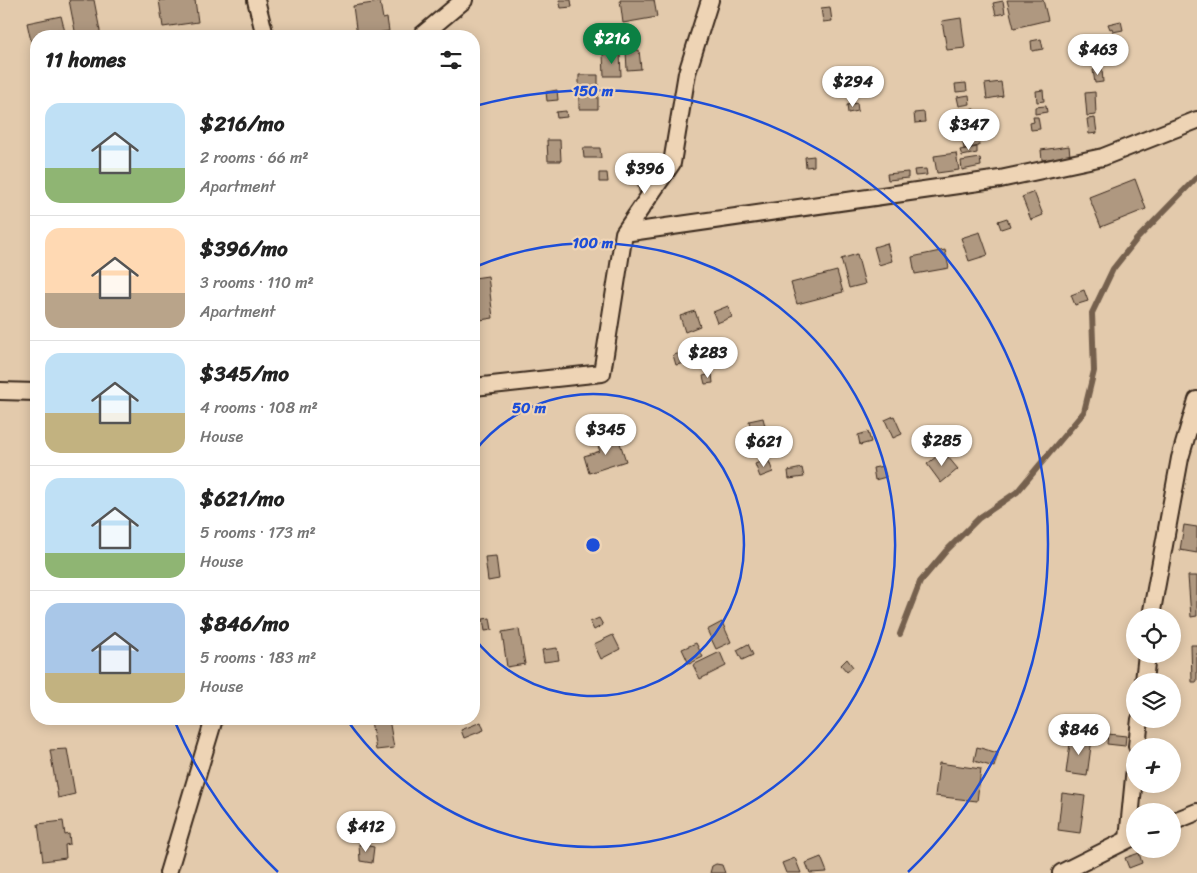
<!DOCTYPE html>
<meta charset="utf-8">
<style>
:root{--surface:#fff;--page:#f2f2f2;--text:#222;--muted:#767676;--line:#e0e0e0;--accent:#0b8043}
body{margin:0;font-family:Sriracha,sans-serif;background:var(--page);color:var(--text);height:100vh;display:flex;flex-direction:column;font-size:19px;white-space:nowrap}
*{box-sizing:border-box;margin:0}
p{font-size:16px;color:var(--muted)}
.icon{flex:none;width:28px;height:28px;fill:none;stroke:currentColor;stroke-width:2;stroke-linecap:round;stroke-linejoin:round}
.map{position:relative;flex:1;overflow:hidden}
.sheet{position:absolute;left:30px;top:30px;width:450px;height:695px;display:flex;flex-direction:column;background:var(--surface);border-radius:20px;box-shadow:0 2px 12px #0003}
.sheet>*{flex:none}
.tools{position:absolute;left:1126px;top:608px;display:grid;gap:10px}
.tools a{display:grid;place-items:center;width:55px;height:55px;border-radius:50%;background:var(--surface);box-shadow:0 2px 12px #0003;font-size:25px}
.price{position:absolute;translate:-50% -42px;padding:0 11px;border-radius:18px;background:#fff;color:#222;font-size:16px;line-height:32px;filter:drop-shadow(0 1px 2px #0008)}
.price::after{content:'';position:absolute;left:50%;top:30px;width:15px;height:11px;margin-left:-8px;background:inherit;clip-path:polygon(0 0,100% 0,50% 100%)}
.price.active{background:var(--accent);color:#fff}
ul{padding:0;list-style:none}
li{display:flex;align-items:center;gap:15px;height:125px;padding:0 15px}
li+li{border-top:1px solid var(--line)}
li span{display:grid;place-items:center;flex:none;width:140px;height:100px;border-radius:15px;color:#555}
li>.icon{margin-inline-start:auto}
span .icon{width:60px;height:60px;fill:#fffc;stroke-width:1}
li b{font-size:21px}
h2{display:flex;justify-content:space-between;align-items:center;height:60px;padding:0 15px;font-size:21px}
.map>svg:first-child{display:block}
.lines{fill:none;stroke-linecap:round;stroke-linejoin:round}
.stream{stroke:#74604e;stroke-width:6}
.building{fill:#af9880;stroke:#3b2a1e}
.street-casing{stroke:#3b2a1e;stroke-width:20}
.street{stroke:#eed4b5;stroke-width:16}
.ring{fill:none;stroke:#1d4ed8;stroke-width:2.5}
.centre{fill:#1d4ed8;stroke:#eed4b5;stroke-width:2.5}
.ring-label{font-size:15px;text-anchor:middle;font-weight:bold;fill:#1d4ed8;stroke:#eed4b5;stroke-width:4.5;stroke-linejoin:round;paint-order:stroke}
</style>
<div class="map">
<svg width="1197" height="873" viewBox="0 0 1197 873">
<rect width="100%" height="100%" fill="#e3caac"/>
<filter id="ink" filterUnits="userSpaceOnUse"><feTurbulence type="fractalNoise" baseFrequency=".02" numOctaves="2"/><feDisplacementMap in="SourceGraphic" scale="10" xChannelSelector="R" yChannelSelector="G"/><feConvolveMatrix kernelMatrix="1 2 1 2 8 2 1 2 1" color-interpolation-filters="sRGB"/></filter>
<g filter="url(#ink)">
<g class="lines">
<path class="stream" d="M900,634L920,582L946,551L979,518L1017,492L1084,412L1094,371L1092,313L1113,269L1136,240L1197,177"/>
</g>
<path class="building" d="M69,0H94L101,36H76Z
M159,0H195L198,22L163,27Z
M559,0H571L572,7L561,8Z
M620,0H654L657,17L623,23Z
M1007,0H1043L1048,20L1014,28Z
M1003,1L1005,13L996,15L993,3Z
M380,2L383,19L387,18L389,31L357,36L353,6Z
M830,7L832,21L823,22L821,8Z
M61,16L66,36H36V54L34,55L27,23Z
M961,18L965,48L947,50L942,21Z
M1121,21L1123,30L1113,32L1112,28L1110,29L1108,24Z
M1041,39L1043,49L1032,51L1031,41Z
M639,50L641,69L627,70L626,51Z
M620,53L621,76H604L603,54Z
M1102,69L1103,82L1095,83L1093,70Z
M579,75H598V109H579Z
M1001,82L1003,96L987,99L985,84Z
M966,83L967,91L956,92L955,84Z
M557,90L558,100L547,101L546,92Z
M1043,90L1044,101L1037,102L1036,91Z
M1095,92L1096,115L1087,116L1085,93Z
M969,95L970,104L959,106L957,97Z
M857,103L858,111L848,113L847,105Z
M1046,106L1047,112L1035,114V107Z
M974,109L979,146L964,149L958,111Z
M566,111L567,117L557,118L556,112Z
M924,112L925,122L915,123L914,113Z
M1033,117H1038L1040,129L1031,130L1030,123L1034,122Z
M1095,118L1097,133L1089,134L1087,119Z
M547,140H560L561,161H548Z
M1069,146L1070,156L1042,160L1041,150Z
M977,147V153L962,156L960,150Z
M583,148H600L601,158H584Z
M956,153L959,170L937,173L934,156Z
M814,156V166L806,167L805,157Z
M980,158L981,166L962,170L961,161Z
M926,169L927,175L915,176L914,170Z
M908,172V178L888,180L887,174Z
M599,173H607L608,182H599Z
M1135,179L1146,209L1101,227L1089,197Z
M648,180L653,209L643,211L637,181Z
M1034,192L1043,215L1031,220L1022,197Z
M1007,218L1010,226L1001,229L998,221Z
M980,232L988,255L969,261L961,238Z
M887,243L892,261L879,265L874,247Z
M945,250L949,268L915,274L912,257Z
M857,254L865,284L849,288L841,259Z
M837,271L843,292L797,304L791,283Z
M488,276L493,318L474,321V278Z
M1084,290L1088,301L1075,305L1071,295Z
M728,306L732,317L717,323L713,312Z
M695,311L700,326L685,332L680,316Z
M686,352L689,362L676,365L673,355Z
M712,374L713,383L705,384L703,376Z
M894,416L902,434L893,438L885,420Z
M763,418L765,426L751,430L749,421Z
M868,432L871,442L860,445L858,435Z
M618,437L626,461L589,473L584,456L600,451L597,444Z
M941,453L946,459L948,457L958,469L941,483L927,464Z
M768,459L773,472L760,477L755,464Z
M883,466L886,477L875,480L873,468Z
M802,468L804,477L789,479L788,471Z
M1184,525L1197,527V553L1180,550Z
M496,556L499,579L488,581L485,557Z
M1188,576H1197V616L1191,617Z
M490,618L492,630L485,631L483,619Z
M599,618L603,625L594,630L590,622Z
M722,622L731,642L716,649L707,630Z
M519,629L525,664L507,667L502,632Z
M613,635L620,649L601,659L594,644Z
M696,643L703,657L689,664L682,649Z
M748,644L753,655L742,660L737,650Z
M1191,645H1197V682H1192Z
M557,648L559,660L544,662L542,650Z
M720,652L726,666L700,679L693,665Z
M847,659L853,667L847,672L841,665Z
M389,719L394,748L376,750L371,721Z
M481,722L484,730L464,738L461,730Z
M1108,734L1126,736L1125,746L1107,744Z
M1071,736L1092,739L1087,776L1066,773Z
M977,747L998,753L994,767L974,761Z
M67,749L75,794L58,798L50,750Z
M939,763L981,769L977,801L935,796Z
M1062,793L1085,796L1080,833L1058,830Z
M63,821L65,835L69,834L70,844L65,845L66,858L43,861L38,824Z
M359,844L374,847L372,863L360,861Z
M1139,853L1142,863L1129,868L1125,858Z
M821,857L827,872L810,873L806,863Z
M795,858L801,873H786L782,863Z
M716,864L722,865L725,873H710L712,866Z"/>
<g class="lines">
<defs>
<path id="street" d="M256,0L265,36
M421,36L464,0
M624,233L1000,179L1103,157L1197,120
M474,387L602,373L624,233L672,163L687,73L710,0
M0,391L36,392
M1151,616L1180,458L1197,400
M1144,681L1147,654
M1137,746L1140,719
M1172,822L1197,812
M1128,839L1135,767
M168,873L214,719
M1061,873L1135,836"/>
</defs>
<use href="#street" class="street-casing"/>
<use href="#street" class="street"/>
</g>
</g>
<g class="ring">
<path d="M474 452A151 151 0 1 1 474 638"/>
<path d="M475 267A302 302 0 1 1 347 720"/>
<path d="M278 872A454 454 0 0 1 175 722M475 106A454 454 0 0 1 908 872"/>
</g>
<circle cx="593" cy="545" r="8" class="centre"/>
<g class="ring-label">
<text x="593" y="96">150 m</text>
<text x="593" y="248">100 m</text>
<text x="529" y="413">50 m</text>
</g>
</svg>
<div class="tools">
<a><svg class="icon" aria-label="locate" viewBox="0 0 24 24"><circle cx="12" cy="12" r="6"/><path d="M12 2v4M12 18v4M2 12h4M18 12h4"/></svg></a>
<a><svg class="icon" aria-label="layers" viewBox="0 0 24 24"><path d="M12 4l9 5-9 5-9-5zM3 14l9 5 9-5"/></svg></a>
<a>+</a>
<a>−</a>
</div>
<b class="price active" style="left:612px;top:65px">$216</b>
<b class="price" style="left:1098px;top:76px">$463</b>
<b class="price" style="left:853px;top:108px">$294</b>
<b class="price" style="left:969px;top:151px">$347</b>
<b class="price" style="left:645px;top:195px">$396</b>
<b class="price" style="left:708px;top:379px">$283</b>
<b class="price" style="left:606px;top:456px">$345</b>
<b class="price" style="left:942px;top:467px">$285</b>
<b class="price" style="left:764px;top:468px">$621</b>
<b class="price" style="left:1079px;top:756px">$846</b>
<b class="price" style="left:366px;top:853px">$412</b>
<section class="sheet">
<h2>11 homes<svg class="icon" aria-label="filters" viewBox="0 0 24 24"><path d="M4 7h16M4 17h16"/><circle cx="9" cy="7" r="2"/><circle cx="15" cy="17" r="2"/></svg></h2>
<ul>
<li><span style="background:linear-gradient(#bfe0f5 65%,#8fb573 0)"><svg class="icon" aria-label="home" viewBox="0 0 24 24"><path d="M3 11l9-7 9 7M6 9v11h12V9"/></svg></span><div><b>$216/mo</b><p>2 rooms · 66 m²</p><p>Apartment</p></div></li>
<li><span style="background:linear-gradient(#ffd9b3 65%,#b9a48a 0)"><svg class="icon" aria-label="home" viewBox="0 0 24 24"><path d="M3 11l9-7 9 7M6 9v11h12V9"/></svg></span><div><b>$396/mo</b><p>3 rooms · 110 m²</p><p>Apartment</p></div></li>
<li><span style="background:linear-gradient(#bfe0f5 60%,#c2b280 0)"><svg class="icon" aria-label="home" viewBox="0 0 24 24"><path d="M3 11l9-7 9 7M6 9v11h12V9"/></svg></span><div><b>$345/mo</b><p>4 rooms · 108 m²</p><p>House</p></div></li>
<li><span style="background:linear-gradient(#bfe0f5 75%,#8fb573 0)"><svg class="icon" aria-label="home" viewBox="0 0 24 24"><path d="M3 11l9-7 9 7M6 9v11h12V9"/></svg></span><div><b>$621/mo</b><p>5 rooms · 173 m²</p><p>House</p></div></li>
<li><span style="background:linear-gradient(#a9c7e8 70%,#c2b280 0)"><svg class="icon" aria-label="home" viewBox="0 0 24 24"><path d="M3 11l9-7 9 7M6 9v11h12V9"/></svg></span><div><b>$846/mo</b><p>5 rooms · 183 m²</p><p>House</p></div></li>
</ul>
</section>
</div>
